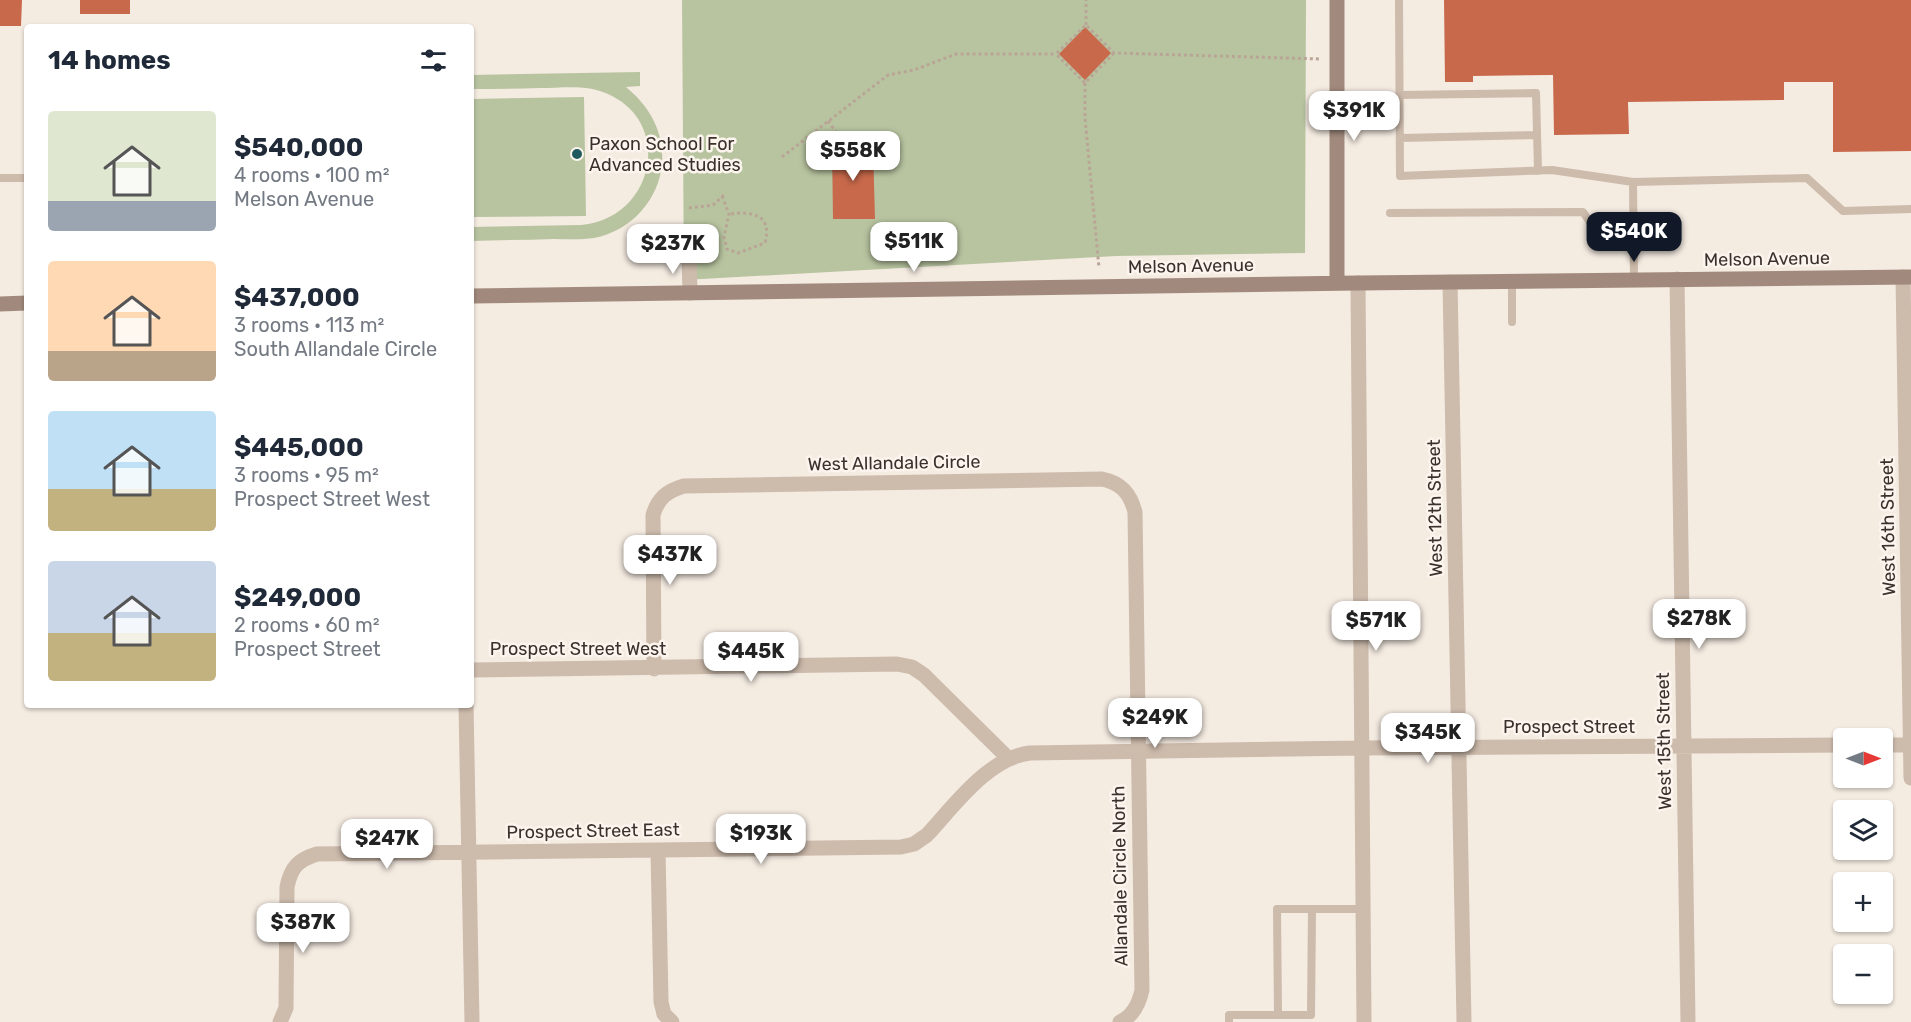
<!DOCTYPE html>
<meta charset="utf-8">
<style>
:root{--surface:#fff;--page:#f2f2f3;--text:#1f2937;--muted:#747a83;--accent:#111827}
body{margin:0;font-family:Rubik,sans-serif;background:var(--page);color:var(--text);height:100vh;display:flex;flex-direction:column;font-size:22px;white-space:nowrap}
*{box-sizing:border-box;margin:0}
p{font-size:20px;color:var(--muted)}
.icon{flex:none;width:33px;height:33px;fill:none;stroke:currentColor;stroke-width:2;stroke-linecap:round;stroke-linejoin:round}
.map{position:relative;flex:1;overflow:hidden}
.side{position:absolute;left:24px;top:24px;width:450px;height:684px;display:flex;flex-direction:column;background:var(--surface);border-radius:6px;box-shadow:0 2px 4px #0004}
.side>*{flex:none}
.needle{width:39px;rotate:90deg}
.buttons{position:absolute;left:1833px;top:728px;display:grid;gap:12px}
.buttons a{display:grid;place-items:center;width:60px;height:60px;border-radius:6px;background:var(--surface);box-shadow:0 2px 4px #0004;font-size:30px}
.price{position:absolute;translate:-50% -51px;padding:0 14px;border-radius:12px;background:#fff;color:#222;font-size:20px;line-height:39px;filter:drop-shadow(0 2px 3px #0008)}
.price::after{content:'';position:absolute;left:50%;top:36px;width:18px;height:14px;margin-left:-9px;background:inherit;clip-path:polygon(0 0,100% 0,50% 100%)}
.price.on{background:var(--accent);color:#fff}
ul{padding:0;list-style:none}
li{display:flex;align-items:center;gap:18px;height:150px;padding:0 24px}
li span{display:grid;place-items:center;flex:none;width:168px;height:120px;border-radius:6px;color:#555}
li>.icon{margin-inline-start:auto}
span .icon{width:72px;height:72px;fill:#fffc;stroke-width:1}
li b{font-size:26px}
h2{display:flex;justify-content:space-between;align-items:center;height:72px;padding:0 24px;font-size:26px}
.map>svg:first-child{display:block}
.green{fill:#b8c4a0}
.building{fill:#c8694b}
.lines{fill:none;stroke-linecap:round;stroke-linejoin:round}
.path{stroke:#b9a596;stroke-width:3;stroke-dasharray:3 3;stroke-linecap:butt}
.lane{stroke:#cdbbac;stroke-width:8}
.street{stroke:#cdbbac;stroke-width:15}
.secondary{stroke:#a18a7d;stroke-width:15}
.poi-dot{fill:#1f5a5e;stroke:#fbf5ee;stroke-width:2}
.labels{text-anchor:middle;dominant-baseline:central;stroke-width:5;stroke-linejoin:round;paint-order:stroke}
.poi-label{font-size:18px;fill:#3b302b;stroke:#fbf5ee;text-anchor:start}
.street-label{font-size:18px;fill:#3b302b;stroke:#fbf5ee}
</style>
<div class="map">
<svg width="1911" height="1022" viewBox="0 0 1911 1022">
<rect width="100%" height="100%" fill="#f4ebe1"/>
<path class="green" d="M682,0H1306L1305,253L1116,256L684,280Z
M640,72V86L626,87C649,106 664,131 662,162C660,199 631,231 594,238C581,240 567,239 553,239C526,240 498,240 471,241V227L581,225C653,219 675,124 608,94C587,84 563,88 540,88C517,89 494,89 471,89V75Z
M584,97L586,216L471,217V99Z"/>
<path class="building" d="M0,0H22L21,26H0Z
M80,0H130V14H80Z
M1444,0H1911V151L1833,152V82H1784V100L1628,102L1629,134L1554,135L1553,75L1473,76V82H1445Z
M1085,27L1111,53L1085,80L1059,54Z
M873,145L875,219H833L832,146Z"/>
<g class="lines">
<path class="path" d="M1086,25V0
M1114,53L1085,83L1056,54L1086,25L1114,53L1321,59
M1085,83V118L1099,268
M828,121L844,143L843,146
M782,157L888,75L914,70L956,54H1056
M722,196L729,214L724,237L727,249L738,253L765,243C773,214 751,211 729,214
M689,208L713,205L724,195"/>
<path class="lane" d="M1399,0L1400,176L1552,170L1633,182
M1399,95L1536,93L1538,171
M1400,138L1537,135
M0,178H27
M1390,213L1583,212L1594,228H1634
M1634,280L1633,182L1807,178L1843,211L1911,209
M1512,281V322
M1312,910L1311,1015H1278L1277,909H1362
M1229,1022V1015H1278"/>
<path class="street" d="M689,256L690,293
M1903,277L1911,778
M1677,279L1688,1022
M1450,282L1464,1022
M1358,283L1364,1022
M654,669L653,515C658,498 667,491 684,486L1102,479C1121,483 1130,493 1135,512L1142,990C1139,1004 1133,1016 1120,1022
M471,670L897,664L912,667L924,675L1008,758
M466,705L472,1022
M1882,745H1911
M658,850L661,1002L664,1014L672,1022
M280,1022L286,1008L287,887C291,867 298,860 317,854L901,847L914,844L927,835C954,806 988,758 1030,753L1360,748L1844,745"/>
<path class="secondary" d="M1337,0V283
M471,296L1358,283L1911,277
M0,304L27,303"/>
</g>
<circle class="poi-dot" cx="577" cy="154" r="6"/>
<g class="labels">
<g class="poi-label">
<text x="589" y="144">Paxon School For<tspan x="589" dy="21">Advanced Studies</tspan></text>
</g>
<g class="street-label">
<text transform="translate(1767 259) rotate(-1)">Melson Avenue</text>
<text transform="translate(1191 266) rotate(-1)">Melson Avenue</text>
<text transform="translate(894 463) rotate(-1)">West Allandale Circle</text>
<text transform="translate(1435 508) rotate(-91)">West 12th Street</text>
<text transform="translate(1888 527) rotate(-91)">West 16th Street</text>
<text x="578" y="649">Prospect Street West</text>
<text x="1569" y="727">Prospect Street</text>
<text transform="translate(1664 741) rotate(-91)">West 15th Street</text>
<text transform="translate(593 831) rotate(-1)">Prospect Street East</text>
<text transform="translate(1120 876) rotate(-91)">Allandale Circle North</text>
</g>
</g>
</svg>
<div class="buttons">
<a><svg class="needle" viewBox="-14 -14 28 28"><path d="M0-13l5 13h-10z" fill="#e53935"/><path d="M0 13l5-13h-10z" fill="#747a83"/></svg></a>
<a><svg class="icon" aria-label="layers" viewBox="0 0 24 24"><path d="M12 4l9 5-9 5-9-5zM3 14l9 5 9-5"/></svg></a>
<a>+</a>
<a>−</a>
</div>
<b class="price" style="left:1354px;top:142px">$391K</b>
<b class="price" style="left:853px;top:182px">$558K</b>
<b class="price on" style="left:1634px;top:263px">$540K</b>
<b class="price" style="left:914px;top:273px">$511K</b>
<b class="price" style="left:673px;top:275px">$237K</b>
<b class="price" style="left:670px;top:586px">$437K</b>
<b class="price" style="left:1699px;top:650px">$278K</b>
<b class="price" style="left:1376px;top:652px">$571K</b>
<b class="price" style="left:751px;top:683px">$445K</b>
<b class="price" style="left:1155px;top:749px">$249K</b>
<b class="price" style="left:1428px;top:764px">$345K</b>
<b class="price" style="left:761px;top:865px">$193K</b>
<b class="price" style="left:387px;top:870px">$247K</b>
<b class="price" style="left:303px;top:954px">$387K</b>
<section class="side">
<h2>14 homes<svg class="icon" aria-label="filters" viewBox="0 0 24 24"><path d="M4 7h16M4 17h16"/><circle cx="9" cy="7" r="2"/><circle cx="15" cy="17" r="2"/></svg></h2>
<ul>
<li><span style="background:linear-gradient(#dfe7d0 75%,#9aa5b1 0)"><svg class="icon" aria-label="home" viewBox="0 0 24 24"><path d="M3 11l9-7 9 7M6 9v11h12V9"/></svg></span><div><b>$540,000</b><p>4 rooms · 100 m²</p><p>Melson Avenue</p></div></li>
<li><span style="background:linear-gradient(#ffd9b3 75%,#b9a48a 0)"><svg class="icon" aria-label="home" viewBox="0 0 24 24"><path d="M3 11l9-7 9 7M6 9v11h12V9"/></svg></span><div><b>$437,000</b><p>3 rooms · 113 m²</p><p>South Allandale Circle</p></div></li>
<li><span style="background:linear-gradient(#bfe0f5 65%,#c2b280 0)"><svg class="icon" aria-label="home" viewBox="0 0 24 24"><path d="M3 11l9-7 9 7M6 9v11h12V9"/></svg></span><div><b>$445,000</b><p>3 rooms · 95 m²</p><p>Prospect Street West</p></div></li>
<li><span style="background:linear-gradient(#c9d6e8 60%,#c2b280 0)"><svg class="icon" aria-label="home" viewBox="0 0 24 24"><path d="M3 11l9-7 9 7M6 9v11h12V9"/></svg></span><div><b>$249,000</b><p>2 rooms · 60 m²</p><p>Prospect Street</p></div></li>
</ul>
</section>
</div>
